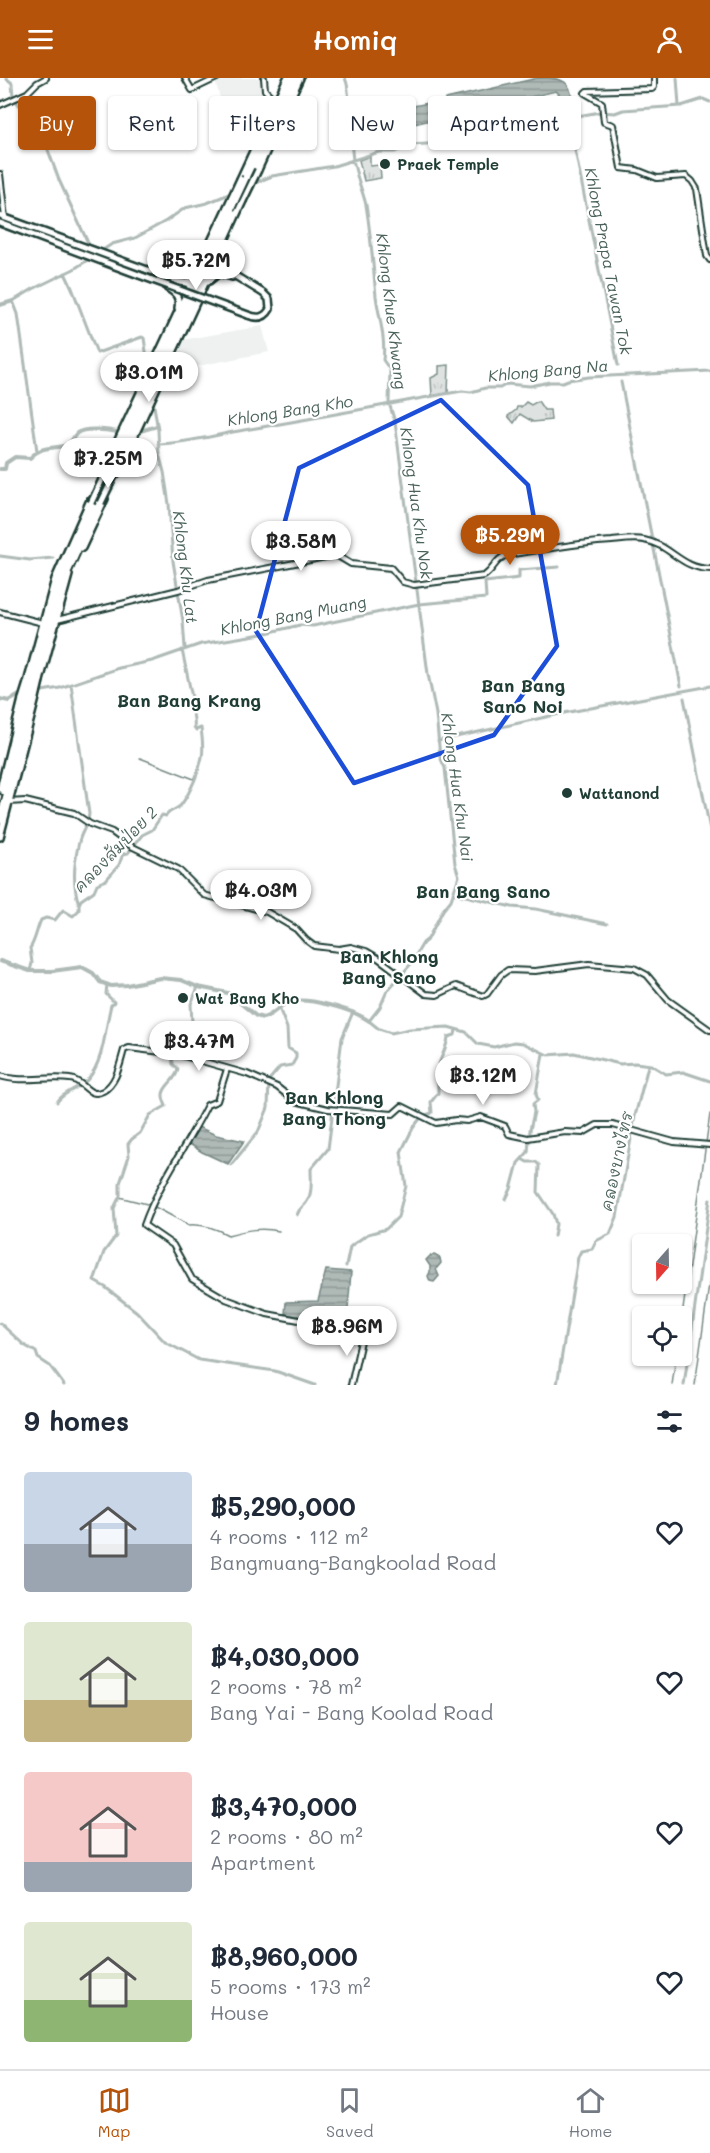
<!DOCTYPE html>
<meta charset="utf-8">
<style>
:root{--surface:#fff;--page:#f6f6f7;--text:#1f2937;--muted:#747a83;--line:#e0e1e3;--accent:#b45309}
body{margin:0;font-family:Mali,"Playpen Sans Thai",sans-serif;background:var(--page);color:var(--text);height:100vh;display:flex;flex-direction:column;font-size:22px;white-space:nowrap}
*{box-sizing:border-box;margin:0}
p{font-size:20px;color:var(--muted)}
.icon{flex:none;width:33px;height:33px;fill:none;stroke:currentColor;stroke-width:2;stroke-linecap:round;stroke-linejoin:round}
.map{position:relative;height:1307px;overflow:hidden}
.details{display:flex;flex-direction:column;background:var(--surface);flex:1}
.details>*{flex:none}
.guide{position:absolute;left:18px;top:18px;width:675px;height:54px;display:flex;gap:12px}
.needle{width:39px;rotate:200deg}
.buttons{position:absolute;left:632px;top:1156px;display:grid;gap:12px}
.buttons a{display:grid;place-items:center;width:60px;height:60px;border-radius:6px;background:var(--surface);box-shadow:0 2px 4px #0004;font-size:30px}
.price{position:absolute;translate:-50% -51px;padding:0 14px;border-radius:21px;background:#fff;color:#222;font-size:20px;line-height:39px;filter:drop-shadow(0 2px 3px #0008)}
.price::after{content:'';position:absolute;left:50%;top:36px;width:18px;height:14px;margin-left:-9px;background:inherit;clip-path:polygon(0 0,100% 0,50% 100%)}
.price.active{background:var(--accent);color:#fff}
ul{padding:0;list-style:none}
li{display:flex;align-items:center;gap:18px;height:150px;padding:0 24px}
li span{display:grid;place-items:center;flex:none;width:168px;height:120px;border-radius:6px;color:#555}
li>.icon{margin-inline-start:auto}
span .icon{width:72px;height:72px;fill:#fffc;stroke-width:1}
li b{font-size:26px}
h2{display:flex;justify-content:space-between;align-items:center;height:72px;padding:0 24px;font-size:26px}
.pill{padding:0 21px;border-radius:6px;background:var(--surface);box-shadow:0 2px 4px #0004;font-size:21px;line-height:54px}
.pill.active{background:var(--accent);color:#fff}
header{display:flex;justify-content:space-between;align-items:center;height:78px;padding:0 24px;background:var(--accent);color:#fff;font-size:27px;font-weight:600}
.menu{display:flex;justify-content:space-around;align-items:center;height:84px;border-top:2px solid var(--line);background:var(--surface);font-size:16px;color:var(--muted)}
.menu a{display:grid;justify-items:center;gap:3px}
.menu .active{color:var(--accent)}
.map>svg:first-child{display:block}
.built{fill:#eef1f0}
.park{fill:url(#park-tufts);stroke:#7e908b;stroke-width:1.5}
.water{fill:url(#water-rules);stroke:#758883;stroke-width:1.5}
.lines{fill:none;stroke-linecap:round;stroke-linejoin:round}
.stream{stroke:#758883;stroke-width:1.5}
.canal{stroke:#afbab7;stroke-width:3}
.river{stroke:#afbab7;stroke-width:4}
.minor-casing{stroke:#1f3d34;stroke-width:8}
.major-casing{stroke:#1f3d34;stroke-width:10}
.highway-casing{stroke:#1f3d34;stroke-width:10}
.minor{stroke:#fff;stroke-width:4}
.major{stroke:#fff;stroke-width:5}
.highway{stroke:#fff;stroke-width:6}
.major-bridge-casing{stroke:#1f3d34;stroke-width:10;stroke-linecap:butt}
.highway-bridge-casing{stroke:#1f3d34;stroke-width:10;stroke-linecap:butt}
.major-bridge{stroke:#fff;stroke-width:5}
.highway-bridge{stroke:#fff;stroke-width:6}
.marked{fill:none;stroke:#1d4ed8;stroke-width:4.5;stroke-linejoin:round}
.poi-dot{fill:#1f3d34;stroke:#fff;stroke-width:2}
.labels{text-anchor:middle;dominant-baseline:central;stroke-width:4.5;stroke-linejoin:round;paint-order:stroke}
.poi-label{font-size:15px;font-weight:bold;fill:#1f3d34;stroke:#fff;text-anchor:start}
.water-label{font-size:16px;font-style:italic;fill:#4a625b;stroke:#fff}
.quarter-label{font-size:18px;font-weight:bold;fill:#1f3d34;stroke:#fff}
</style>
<header><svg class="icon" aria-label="menu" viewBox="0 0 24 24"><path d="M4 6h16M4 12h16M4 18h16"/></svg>Homiq<svg class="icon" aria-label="person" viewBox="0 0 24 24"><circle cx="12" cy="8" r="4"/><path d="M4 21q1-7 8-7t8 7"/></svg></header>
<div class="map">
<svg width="710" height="1307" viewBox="0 0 710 1307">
<defs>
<pattern id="park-tufts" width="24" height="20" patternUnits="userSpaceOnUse" patternTransform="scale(1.5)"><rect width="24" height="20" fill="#dee3e2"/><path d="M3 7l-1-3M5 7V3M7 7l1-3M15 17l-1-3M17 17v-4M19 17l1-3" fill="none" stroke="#bec4c2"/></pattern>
<pattern id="water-rules" width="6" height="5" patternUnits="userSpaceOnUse" patternTransform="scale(1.5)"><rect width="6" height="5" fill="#afbab7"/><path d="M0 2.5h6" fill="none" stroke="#8e9896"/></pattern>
</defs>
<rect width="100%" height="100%" fill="#fff"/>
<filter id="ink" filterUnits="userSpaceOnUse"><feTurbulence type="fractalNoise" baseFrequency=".0167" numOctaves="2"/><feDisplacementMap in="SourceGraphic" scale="12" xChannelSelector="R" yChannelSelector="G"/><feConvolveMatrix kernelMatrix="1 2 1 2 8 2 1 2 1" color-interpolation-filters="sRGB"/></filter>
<g filter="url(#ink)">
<path class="built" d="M220,0H264L266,16L222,26L215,3Z
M262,248L269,274L177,292L182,262Z"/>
<path class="park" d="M370,78V88L380,87L381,100L364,103L359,82Z
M449,287L448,315L432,318L431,300L439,296V288Z
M538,323L544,332H550L551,342L533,344L520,336L514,345L508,338L516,332L517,329H521L526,324L531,327Z"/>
<path class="water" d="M538,0C561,0 575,1 571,30L563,31L559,16L556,13L392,51L388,36L408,32V29L428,25L429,27L445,23V21Z
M198,1049L216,1057L244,1063L228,1086L202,1074L188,1065Z
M434,1177L440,1180L441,1185L436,1191L439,1198L434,1204L430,1203L428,1198L430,1194V1188L426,1182L430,1178Z
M326,1192L351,1194L347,1243L341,1246L285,1236L286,1224L318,1223Z"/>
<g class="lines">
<path class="stream" d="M140,680L194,701
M119,1119L151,1127L189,1147C202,1146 217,1151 228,1157C246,1152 261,1149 279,1153
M681,1246L710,1036
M672,1307L676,1278
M695,1307L710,1200"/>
<path class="canal" d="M6,0L12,5L13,19L44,61L59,102L89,167L103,172
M345,0C350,11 348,21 349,32C349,46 352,60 352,73C353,92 362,110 366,127C371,157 373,188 376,218C379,240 386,261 383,282L390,292L389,325L395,344L428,596L436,636L440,679L445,690L455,786L459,798L451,822L443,832L428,861L423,865L410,887L387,913L380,929L369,943L379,951L391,955L410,951L448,949L466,954L478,966L494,969L514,964L523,965L548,977L574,975L620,986L635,985L651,987L666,996L683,994L710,1003
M677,0L679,28
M566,27L618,287
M243,110L272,98L334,88L379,74H395L411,67L442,65L455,57L468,58L505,47L521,48L600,34L615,35L623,32L681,28L703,21L710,24
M65,195L72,210L97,275L142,259L144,260L149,294
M621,304L681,608
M153,322L158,352L159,376L164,394L169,426L173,483L183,543L185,570
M158,366C188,365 215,357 244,352C317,340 389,326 462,313L471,314L485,310H500L507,306L530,308L550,304H563L568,302L589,299L710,293
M37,373L18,236L13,223L33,211L74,191L112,166L135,160L166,143L185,130L207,125L234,114
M0,478L30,482L53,480
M71,606L89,736C88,747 81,754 79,764C74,784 72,806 79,826
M36,614L60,610L119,590L152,583L201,566L262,556L300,547L313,548L419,526L486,520L485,504L519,500V492L559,489
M684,620L710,752
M438,663L564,635L710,608
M453,815L512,829L536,831L607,846
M30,893L32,885L30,870C35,864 37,850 41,842L46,840L55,842L63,832L73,838L79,832V826L81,822L94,813L97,806L106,802L119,787L123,776L128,775L142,757L152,752L162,737L166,738C170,731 176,733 181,727C190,715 199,694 202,679C204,670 202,659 201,650L196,652L194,649C196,641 190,632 193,624L182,572
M198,909L191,926L192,945L185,954L183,970L172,977L173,986L178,991C177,1002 162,1008 163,1018C163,1022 165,1025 166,1028L150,1037L140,1055L132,1061L128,1066L129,1078L120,1105V1118L114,1130L116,1158L104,1174L94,1203L105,1209L137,1234L165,1264L199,1282L275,1293L315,1307
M57,1024C64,1013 79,1011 88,1001C104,983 105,950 111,927L114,924L106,916L107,906
M522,1081L527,1084H536L539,1087L538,1114L553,1136L556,1146L554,1158
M231,1087L258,1054L268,1030L269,1002L280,989L292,987L296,980V975L288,970L287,950L279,930
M506,1121L511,1111L518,1085L528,1074L530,1052L534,1034L533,1026L538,1022L536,1016L543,976
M297,1137C299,1130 302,1130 306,1125C313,1116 311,1101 311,1091L328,1071L342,960L353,934
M346,1188L350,1169L355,1165L368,1156L386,1151L398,1139L406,1108L401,1074L413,1050L422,1038L432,1035L431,1024L438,1015C438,1007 437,994 439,986C442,976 447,969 448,959L455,957L456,952
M0,1245L24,1267L36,1274L38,1280L50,1288L64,1307
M557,1307L578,1179L581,1173L592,1171L596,1163L610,1156L617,1139L635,1038L648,988
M684,1307L710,1121"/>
<path class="river" d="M0,227L13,223
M137,354L157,348
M0,391H5L6,385L15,379L30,380C41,368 49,371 64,368C72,367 72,359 77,355C87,348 112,353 123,355
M0,621L9,623L23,615
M0,883L30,893H52L82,889L93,895L100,904L111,908L127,907L160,900L181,902L198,909L228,915L256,938L263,940C272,938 278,929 287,925C304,917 354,932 369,943"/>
<defs>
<path id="minor" d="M185,0L192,12L217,0
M264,0L265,12L276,23
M585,15L602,25L604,44L613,47L621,90L637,92L657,100L686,98L692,103L697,111L707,178L710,182
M585,15L587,13L652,11L654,9V0
M0,27L27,15L37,5L46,0
M0,96L5,140
M0,534L43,545
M57,542L178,512L208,502L336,477L351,486L391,490L403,504L414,507L484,498C494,492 495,481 507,477C542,472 576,465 612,463C622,462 634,460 644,462C671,467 681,491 710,491
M9,724L25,723L74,735L90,746L112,754L131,768L178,791L204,817L267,834L296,851L306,862L314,868L339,871L351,869L366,873L378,880L426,916L437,917L456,908L483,918L487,916L501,897L508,892L535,893L589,886L634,890L647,897L668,922L710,952
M227,991L217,1023L207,1027C187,1068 159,1104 144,1147L173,1167L192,1201L226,1221L267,1236L363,1254L351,1307
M0,998C22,1005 47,998 70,1001C84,1002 88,1021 103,1013C117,1005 120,985 124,972L129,970L177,976L247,996L277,1009L295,1023L328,1031L393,1036L402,1028L436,1045L456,1042L467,1043L481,1039L505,1048L509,1056L528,1060L565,1054L583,1055L597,1047H613L674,1064L710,1067"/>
<path id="major" d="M258,92L300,0
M240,101L287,0
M0,138L180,204L187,205L191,201
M0,145L139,197
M221,173V185L224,191L263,215L269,221L270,231C265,240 258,241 248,237
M209,203L219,195L232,199
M167,210C176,215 180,219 178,230
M103,394L227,129
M117,396L243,123
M82,470L105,421
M40,603L69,497
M27,605L55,501L90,422
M0,711L22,621
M0,759L36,620"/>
<path id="highway" d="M251,97L296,0
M246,99L291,0
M110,390L231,131
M114,393L238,125
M31,604L59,499L95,421
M36,604L64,502L102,418
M3,713L27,621
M0,742L32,621"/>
</defs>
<use href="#minor" class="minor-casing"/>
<use href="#major" class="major-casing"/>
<use href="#highway" class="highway-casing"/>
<use href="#minor" class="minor"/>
<use href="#major" class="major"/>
<use href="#highway" class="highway"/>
<defs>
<path id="major-bridge" d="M243,123L258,92
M227,129L240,101
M139,197L248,237
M91,425L107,391L113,387L116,390V394L101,425
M36,620L40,603
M22,621L27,605"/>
<path id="highway-bridge" d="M231,131L246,99
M27,621L31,604
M32,621L36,604"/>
</defs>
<use href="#major-bridge" class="major-bridge-casing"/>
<use href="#highway-bridge" class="highway-bridge-casing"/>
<use href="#major-bridge" class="major-bridge"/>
<use href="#highway-bridge" class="highway-bridge"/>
</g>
</g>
<path class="marked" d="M441,322L528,407L557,568L494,657L354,705L256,553L299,390Z"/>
<g class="poi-dot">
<circle cx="385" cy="86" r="6"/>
<circle cx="567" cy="715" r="6"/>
<circle cx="183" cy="920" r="6"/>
</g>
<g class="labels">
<g class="poi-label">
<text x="397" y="86">Praek Temple</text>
<text x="579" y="715">Wattanond</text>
<text x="195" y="920">Wat Bang Kho</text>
</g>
<g class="water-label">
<text transform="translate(609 183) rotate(79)">Khlong Prapa Tawan Tok</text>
<text transform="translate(392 233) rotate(83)">Khlong Khue Khwang</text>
<text transform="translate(548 292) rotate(-5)">Khlong Bang Na</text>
<text transform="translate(290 332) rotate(-9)">Khlong Bang Kho</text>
<text transform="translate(417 425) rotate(82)">Khlong Hua Khu Nok</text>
<text transform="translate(186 489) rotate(83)">Khlong Khu Lat</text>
<text transform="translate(293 537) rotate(-11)">Khlong Bang Muang</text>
<text transform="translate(458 709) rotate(82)">Khlong Hua Khu Nai</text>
<text transform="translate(115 771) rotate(-46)">คลองส้มป่อย 2</text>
<text transform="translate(616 1083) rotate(-78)">คลองบางไทร</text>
</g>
<g class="quarter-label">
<text x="523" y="607">Ban Bang<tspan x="523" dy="21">Sano Noi</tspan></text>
<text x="189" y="622">Ban Bang Krang</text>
<text x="483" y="813">Ban Bang Sano</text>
<text x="389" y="878">Ban Khlong<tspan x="389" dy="21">Bang Sano</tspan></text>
<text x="334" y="1019">Ban Khlong<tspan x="334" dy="21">Bang Thong</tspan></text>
</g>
</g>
</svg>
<div class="buttons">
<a><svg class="needle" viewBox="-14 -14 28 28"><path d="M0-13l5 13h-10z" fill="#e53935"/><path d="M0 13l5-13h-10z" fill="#747a83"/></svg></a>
<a><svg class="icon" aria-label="locate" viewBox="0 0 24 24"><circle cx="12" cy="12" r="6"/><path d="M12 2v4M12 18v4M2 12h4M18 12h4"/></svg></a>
</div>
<b class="price" style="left:196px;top:213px">฿5.72M</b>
<b class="price" style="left:149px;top:325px">฿3.01M</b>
<b class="price" style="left:108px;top:411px">฿7.25M</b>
<b class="price active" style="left:510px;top:488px">฿5.29M</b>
<b class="price" style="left:301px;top:494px">฿3.58M</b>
<b class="price" style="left:261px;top:843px">฿4.03M</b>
<b class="price" style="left:199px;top:994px">฿3.47M</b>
<b class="price" style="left:483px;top:1028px">฿3.12M</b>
<b class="price" style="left:347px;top:1279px">฿8.96M</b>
<div class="guide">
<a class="pill active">Buy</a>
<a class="pill">Rent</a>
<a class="pill">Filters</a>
<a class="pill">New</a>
<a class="pill">Apartment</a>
</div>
</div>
<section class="details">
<h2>9 homes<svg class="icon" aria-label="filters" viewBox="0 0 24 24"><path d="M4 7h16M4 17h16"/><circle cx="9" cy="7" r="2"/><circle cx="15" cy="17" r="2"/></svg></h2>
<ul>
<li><span style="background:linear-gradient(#c9d6e8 60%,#9aa5b1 0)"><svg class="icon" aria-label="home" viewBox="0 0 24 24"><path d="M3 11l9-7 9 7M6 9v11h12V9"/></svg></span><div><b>฿5,290,000</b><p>4 rooms · 112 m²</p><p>Bangmuang-Bangkoolad Road</p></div><svg class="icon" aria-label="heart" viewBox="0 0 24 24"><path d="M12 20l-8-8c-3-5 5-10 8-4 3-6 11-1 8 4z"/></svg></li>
<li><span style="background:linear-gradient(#dfe7d0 65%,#c2b280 0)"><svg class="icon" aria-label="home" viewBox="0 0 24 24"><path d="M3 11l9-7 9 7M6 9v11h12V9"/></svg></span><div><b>฿4,030,000</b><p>2 rooms · 78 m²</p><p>Bang Yai - Bang Koolad Road</p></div><svg class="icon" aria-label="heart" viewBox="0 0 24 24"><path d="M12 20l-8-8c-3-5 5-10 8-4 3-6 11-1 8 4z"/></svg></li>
<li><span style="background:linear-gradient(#f6c9c9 75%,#9aa5b1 0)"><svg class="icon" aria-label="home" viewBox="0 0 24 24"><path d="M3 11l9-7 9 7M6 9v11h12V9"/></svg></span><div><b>฿3,470,000</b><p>2 rooms · 80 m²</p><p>Apartment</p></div><svg class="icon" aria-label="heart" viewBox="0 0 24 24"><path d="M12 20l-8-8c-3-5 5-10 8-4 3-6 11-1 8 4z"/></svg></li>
<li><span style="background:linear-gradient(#dfe7d0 65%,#8fb573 0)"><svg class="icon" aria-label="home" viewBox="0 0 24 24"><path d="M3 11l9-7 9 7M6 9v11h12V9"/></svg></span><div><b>฿8,960,000</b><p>5 rooms · 173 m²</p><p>House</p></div><svg class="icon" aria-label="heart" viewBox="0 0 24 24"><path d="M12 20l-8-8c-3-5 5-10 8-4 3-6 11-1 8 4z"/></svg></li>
</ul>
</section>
<nav class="menu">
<a class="active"><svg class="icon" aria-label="map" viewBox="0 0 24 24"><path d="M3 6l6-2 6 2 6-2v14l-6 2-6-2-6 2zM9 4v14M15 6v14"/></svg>Map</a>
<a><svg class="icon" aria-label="saved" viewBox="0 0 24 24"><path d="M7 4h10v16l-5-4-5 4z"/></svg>Saved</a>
<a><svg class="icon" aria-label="home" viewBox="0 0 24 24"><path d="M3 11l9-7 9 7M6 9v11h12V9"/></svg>Home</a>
</nav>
